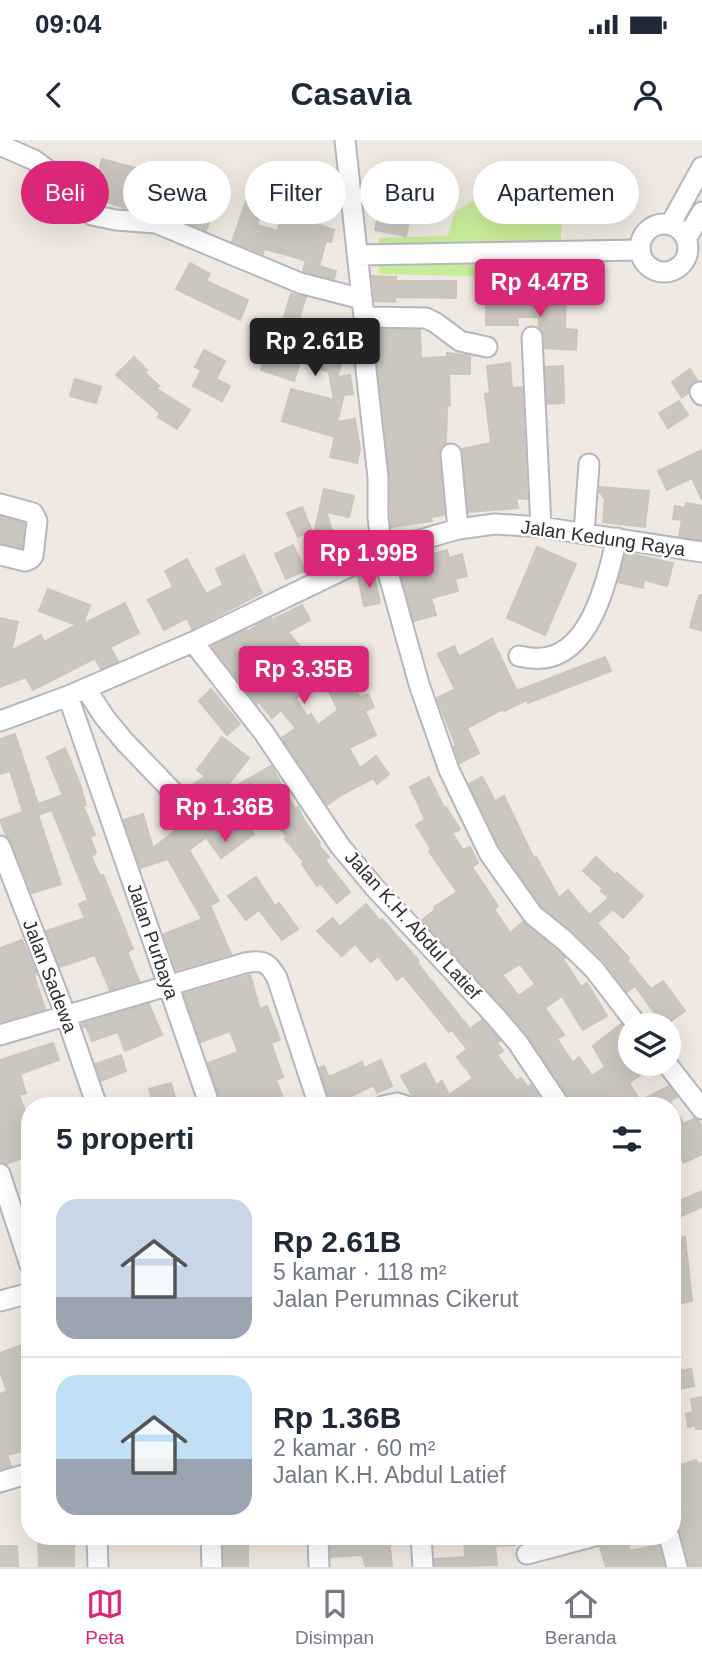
<!DOCTYPE html>
<html lang="id">
<meta charset="utf-8">
<style>
:root{--surface:#fff;--page:#f2f2f3;--text:#1f2937;--muted:#747a83;--line:#e0e1e3;--accent:#db2777}
body{margin:0;font-family:Arial,sans-serif;background:var(--page);color:var(--text);height:100vh;display:flex;flex-direction:column;font-size:26px;white-space:nowrap}
*{box-sizing:border-box;margin:0}
p{font-size:23px;color:var(--muted)}
.icon{flex:none;width:38px;height:38px;fill:none;stroke:currentColor;stroke-width:2;stroke-linecap:round;stroke-linejoin:round}
.map{position:relative;flex:1;overflow:hidden}
.panel{position:absolute;left:21px;top:957px;width:660px;height:448px;display:flex;flex-direction:column;background:var(--surface);border-radius:28px;box-shadow:0 7px 28px #0002}
.panel>*{flex:none}
.hud{position:absolute;left:21px;top:21px;width:662px;height:63px;display:flex;gap:14px}
.buttons{position:absolute;left:618px;top:873px;display:grid;gap:14px}
.buttons a{display:grid;place-items:center;width:63px;height:63px;border-radius:50%;background:var(--surface);box-shadow:0 7px 28px #0002;font-size:35px}
.price{position:absolute;translate:-50% -60px;padding:0 16px;border-radius:7px;background:var(--accent);color:#fff;font-size:23px;line-height:46px;filter:drop-shadow(0 2px 4px #0008)}
.price::after{content:'';position:absolute;left:50%;top:42px;width:21px;height:16px;margin-left:-10px;background:inherit;clip-path:polygon(0 0,100% 0,50% 100%)}
.price.on{background:#222;color:#fff}
ul{padding:0;list-style:none}
li{display:flex;align-items:center;gap:21px;height:175px;padding:0 35px}
li+li{border-top:2px solid var(--line)}
li span{display:grid;place-items:center;flex:none;width:196px;height:140px;border-radius:21px;color:#555}
li>.icon{margin-inline-start:auto}
span .icon{width:84px;height:84px;fill:#fffc;stroke-width:1}
li b{font-size:30px}
h2{display:flex;justify-content:space-between;align-items:center;height:84px;padding:0 35px;font-size:30px}
.pill{padding:0 24px;border-radius:32px;background:var(--surface);box-shadow:0 7px 28px #0002;font-size:24px;line-height:63px}
.pill.on{background:var(--accent);color:#fff}
.status{display:flex;justify-content:space-between;align-items:center;height:49px;padding:0 35px;background:var(--surface);direction:ltr}
.status svg{height:19px;fill:currentColor}
header{display:flex;justify-content:space-between;align-items:center;height:91px;padding:0 35px;background:var(--surface);font-size:32px;font-weight:600}
.menu{display:flex;justify-content:space-around;align-items:center;height:98px;border-top:2px solid var(--line);background:var(--surface);font-size:19px;color:var(--muted)}
.menu a{display:grid;justify-items:center;gap:4px}
.menu .on{color:var(--accent)}
.map>svg:first-child{display:block}
.pitch{fill:#c9ec9a}
.building{fill:#cbc7bf;stroke:#cbc5ba;stroke-width:2;fill-rule:evenodd}
.lines{fill:none;stroke-linecap:round;stroke-linejoin:round}
.minor-casing{stroke:#b4b7c1;stroke-width:23}
.minor{stroke:#fff;stroke-width:19}
.labels{text-anchor:middle;dominant-baseline:central;stroke-width:5;stroke-linejoin:round;paint-order:stroke}
.street-label{font-size:19px;fill:#2e2e2e;stroke:#fff}
</style>
<div class="status"><b>09:04</b><svg viewBox="0 0 49 12"><path d="M0 12V9h3v3zM5 12V6h3v6zM10 12V3h3v9zM15 12V0h3v12zM26 1h20v11H26zM47 4h2v5h-2z"/></svg></div>
<header><svg class="icon" aria-label="back" viewBox="0 0 24 24"><path d="M15 5l-7 7 7 7"/></svg>Casavia<svg class="icon" aria-label="person" viewBox="0 0 24 24"><circle cx="12" cy="8" r="4"/><path d="M4 21q1-7 8-7t8 7"/></svg></header>
<div class="map">
<svg width="702" height="1427" viewBox="0 0 702 1427">
<rect width="100%" height="100%" fill="#efe9e1"/>
<path class="pitch" d="M497,47L562,50L560,138L379,134V98L448,96L455,72Z"/>
<path class="building" d="M102,19L142,30L138,46L153,51L147,70L125,68L92,57L78,42L80,32L97,37Z
M173,53L214,69L206,91L166,74Z
M498,53H550V69L532,68L531,79H498Z
M246,61L263,66L257,85L277,91L284,72L334,90L331,102L326,101L319,126L336,131L334,139L303,131L306,121L291,116L264,109L263,114L232,102Z
M380,67L411,73L406,96L375,90Z
M190,123L210,134L206,141L248,160L240,180L176,149Z
M372,136L396,137V141H456V158L395,157V162L375,161Z
M541,151H566L565,189L577,190L576,210L545,208L544,196L539,187V177H517L518,185H486V166L532,165V158H541Z
M291,154L306,157L299,178L350,194L337,237L350,235L353,254L344,255L337,282L355,279L360,309L357,323L330,317L335,297L282,281L291,249L334,260L329,232L300,222L294,241L261,230L267,214L272,216Z
M377,189L420,190L421,218L447,217V213L470,216V234H449L450,265L447,266L446,303L440,308L439,315L444,375L431,377L432,381L391,387L390,336L378,229Z
M204,210L225,221L216,239L230,246L222,261L193,246L201,230L195,227Z
M134,217L147,230L144,232L159,246L157,249L190,270L177,289L158,277L160,273L116,235Z
M510,223L512,248L522,247L527,359L516,358L518,368L469,372L462,309L491,303L485,254L490,253L487,226Z
M563,226L564,263L547,264L546,227Z
M690,229L697,240L693,242L688,253L682,257L672,242Z
M75,239L101,247L96,263L70,256Z
M679,261L688,275L668,288L659,273Z
M702,310V360L692,338L667,350L658,331Z
M600,347L649,351L645,387L603,382L605,359L599,351Z
M324,349L354,356L349,377L326,372L335,399L317,404L314,394Z
M686,363L702,366V400L679,396L682,380L673,379L675,366L685,368Z
M302,367L312,391L298,397L287,373Z
M0,377L24,383L22,408L0,403Z
M293,405L305,431L286,439L275,414Z
M537,407L576,424L545,495L507,478Z
M447,410L449,418L462,414L467,436L455,439L458,451L431,458L436,475L414,481L400,430L433,421L431,415Z
M626,413L673,423L667,446L644,440L643,448L618,442Z
M244,415L262,453L192,489L187,478L164,490L148,460L173,447L165,431L187,419L206,454L223,445L216,429Z
M374,434L380,463L364,466L358,437Z
M48,449L90,465L83,484L125,463L139,493L110,507L118,521L101,529L95,518L33,550L26,537L0,547V478L18,482L11,511L41,495L44,502L76,485L39,471Z
M699,455H702V491L690,487Z
M302,465L310,480L288,492L310,519L285,540L298,557L295,559L308,576L311,574L318,585L338,570L328,549L351,539L360,558L368,554L374,567L365,571L376,595L349,608L360,628L376,616L389,634L377,644L373,638L341,655L327,665L282,598L296,588L281,570L272,578L259,562L257,564L212,506L246,490L247,492L261,483L271,478L272,480Z
M492,499L517,551L605,517L611,531L528,563L527,560L504,571L503,569L467,588L479,613L460,623L454,607L456,606L437,558L455,549L438,514L454,506L459,517Z
M211,549L240,584L227,595L199,561Z
M15,594L38,664L63,655L47,617L65,608L80,644L86,665L83,666L95,695L90,697L96,713L91,716L100,736L103,735L125,789L133,809L127,812L139,841L110,850L95,815L60,827L46,791L85,778L79,764L88,760L52,670L38,675L61,744L32,753L11,702L6,695L0,680L23,672L10,631L0,634V599Z
M222,597L249,618L220,655L271,626L295,669L298,667L304,680L320,703L318,705L329,717L325,720L350,752L337,763L320,743L317,746L302,724L304,722L285,699L287,698L265,665L242,677L254,694L221,718L206,697L189,710L219,761L210,765L231,814L176,830L164,794L202,779L168,719L140,728L124,680L143,674L153,708L193,677L182,662L186,650L205,636L197,630Z
M429,637L444,668L446,667L460,689L452,693L463,710L470,707L478,723L472,727L498,766L494,769L510,793L523,782L556,809L565,818L563,819L581,847L587,843L607,876L583,890L562,856L545,868L564,895L557,899L573,923L579,917L592,936L605,927L593,906L621,884L630,896V924H655L629,943L640,961L669,946L677,957L670,961L684,984L695,978L699,981L702,988V1014L684,1023L676,1008L672,1010V966H614L609,957L595,966H573L527,895L422,780L436,769L434,767L457,752L429,711L431,709L416,685L425,679L410,647ZM520,824L535,844L519,856L502,835Z
M482,637L495,661L504,656L534,719L536,717L559,758L568,750L589,775L609,758L601,751L603,749L583,731L596,717L615,735L617,733L643,756L623,778L613,769L597,783L629,818L627,820L651,849L663,841L685,871L664,886L635,846L627,852L603,820L572,791L542,767L500,707L469,644Z
M256,737L275,766L279,763L298,789L282,800L259,770L246,780L228,756Z
M366,764L380,781L382,779L419,821L417,823L470,889L482,880L486,884L500,901L497,903L503,911L497,915L517,941L521,938L528,947L531,945L538,956L524,966H496L491,959L482,966H418L401,936L425,923L436,945L442,941L449,955L473,938L457,917L467,909L452,890L449,892L403,835L397,840L378,816L371,822L355,804L342,816L317,791L333,778L340,787Z
M22,800L37,834L34,835L45,869L0,882V808Z
M250,835L260,869L267,866L280,900L271,903L283,937L276,940L286,966H222L208,923L238,912L230,891L201,902L184,854Z
M149,864L162,895L125,911L118,892L92,901L86,886L83,887L82,884Z
M53,903L59,920L20,934L26,953L19,955L30,985V1015L6,1024L0,1022V920Z
M121,915L126,931L101,941L95,924Z
M381,920L392,946L377,953L374,945L331,966L319,928L324,926L329,937L362,922L364,928Z
M171,943L177,966H154L149,949Z
M702,1051V1067L677,1078L672,1064Z
M685,1097L692,1161L672,1165V1099Z
M30,1202V1309L7,1315L11,1326L0,1329V1254L7,1251L0,1232V1213Z
M691,1229L694,1246L673,1250L672,1232Z
M702,1257V1289H696V1285L688,1287L686,1274L693,1272L691,1259Z
M696,1320L697,1324L702,1323V1427H689L681,1393L673,1385L672,1379V1328Z
M38,1396H74V1427H39Z
M223,1396H248V1427H224Z
M464,1396H515V1405L495,1406L497,1425L435,1427V1419L465,1417Z
M626,1397L630,1411L659,1405L664,1427H606L600,1407Z
M389,1398L392,1427H366L362,1415L331,1417L330,1402Z
M0,1406H17L18,1426H0Z"/>
<g class="lines">
<defs>
<path id="minor" d="M345,0L364,177L366,230L378,337V377L382,411L419,544L449,630L489,713L533,775L564,800L594,829L638,886
M0,5L34,20L52,33L92,75L116,80L156,83L300,143L362,159
M640 108a24 24 0 1 1 48 0a24 24 0 1 1-48 0Z
M670,85L702,27
M686,99L702,72
M358,115L640,110
M364,177L426,178L436,183L460,201L487,207
M532,197L541,387
M700,252L702,255
M451,314L458,389
M0,364L33,373L37,381L33,416L30,419L25,421L0,415
M584,393L589,324
M193,502L264,593L340,706L375,748L495,876L518,903L560,966
M519,516C588,534 605,446 617,398
M86,549L105,578L125,602L174,653
M68,556L210,966
M0,581L68,556L193,502L382,411L458,389L495,384L541,387L702,412
M0,706L66,876L97,966
M0,895L245,823C263,819 269,823 277,838L319,966
M667,924L702,969
M383,966L397,963L406,966
M0,1034L30,1125
M0,1161L30,1153
M0,1342L30,1333
M97,1396L98,1427
M211,1396L212,1427
M318,1396L319,1427
M421,1396L423,1427
M669,1396L677,1427
M527,1414L595,1396"/>
</defs>
<use href="#minor" class="minor-casing"/>
<use href="#minor" class="minor"/>
</g>
<g class="labels">
<g class="street-label">
<text transform="translate(603 398) rotate(8)">Jalan Kedung Raya</text>
<text transform="translate(413 785) rotate(48)">Jalan K.H. Abdul Latief</text>
<text transform="translate(153 801) rotate(71)">Jalan Purbaya</text>
<text transform="translate(50 836) rotate(69)">Jalan Sadewa</text>
</g>
</g>
</svg>
<div class="buttons">
<a><svg class="icon" aria-label="layers" viewBox="0 0 24 24"><path d="M12 4l9 5-9 5-9-5zM3 14l9 5 9-5"/></svg></a>
</div>
<b class="price" style="left:540px;top:179px">Rp 4.47B</b>
<b class="price on" style="left:315px;top:238px">Rp 2.61B</b>
<b class="price" style="left:369px;top:450px">Rp 1.99B</b>
<b class="price" style="left:304px;top:566px">Rp 3.35B</b>
<b class="price" style="left:225px;top:704px">Rp 1.36B</b>
<div class="hud">
<a class="pill on">Beli</a>
<a class="pill">Sewa</a>
<a class="pill">Filter</a>
<a class="pill">Baru</a>
<a class="pill">Apartemen</a>
</div>
<section class="panel">
<h2>5 properti<svg class="icon" aria-label="filters" viewBox="0 0 24 24"><path d="M4 7h16M4 17h16"/><circle cx="9" cy="7" r="2"/><circle cx="15" cy="17" r="2"/></svg></h2>
<ul>
<li><span style="background:linear-gradient(#c9d6e8 70%,#9aa5b1 0)"><svg class="icon" aria-label="home" viewBox="0 0 24 24"><path d="M3 11l9-7 9 7M6 9v11h12V9"/></svg></span><div><b>Rp 2.61B</b><p>5 kamar · 118 m²</p><p>Jalan Perumnas Cikerut</p></div></li>
<li><span style="background:linear-gradient(#bfe0f5 60%,#9aa5b1 0)"><svg class="icon" aria-label="home" viewBox="0 0 24 24"><path d="M3 11l9-7 9 7M6 9v11h12V9"/></svg></span><div><b>Rp 1.36B</b><p>2 kamar · 60 m²</p><p>Jalan K.H. Abdul Latief</p></div></li>
</ul>
</section>
</div>
<nav class="menu">
<a class="on"><svg class="icon" aria-label="map" viewBox="0 0 24 24"><path d="M3 6l6-2 6 2 6-2v14l-6 2-6-2-6 2zM9 4v14M15 6v14"/></svg>Peta</a>
<a><svg class="icon" aria-label="saved" viewBox="0 0 24 24"><path d="M7 4h10v16l-5-4-5 4z"/></svg>Disimpan</a>
<a><svg class="icon" aria-label="home" viewBox="0 0 24 24"><path d="M3 11l9-7 9 7M6 9v11h12V9"/></svg>Beranda</a>
</nav>
